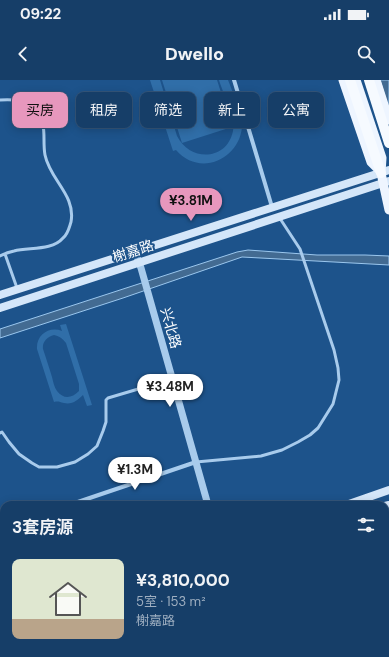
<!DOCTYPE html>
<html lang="zh">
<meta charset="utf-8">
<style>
:root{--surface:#163e68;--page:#234971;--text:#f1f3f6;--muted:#9eaec0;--line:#35577c;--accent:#e797bd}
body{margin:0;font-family:"DM Sans","Noto Sans SC",sans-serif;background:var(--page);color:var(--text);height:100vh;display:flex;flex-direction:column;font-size:15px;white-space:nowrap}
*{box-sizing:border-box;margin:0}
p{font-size:13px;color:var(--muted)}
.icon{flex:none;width:22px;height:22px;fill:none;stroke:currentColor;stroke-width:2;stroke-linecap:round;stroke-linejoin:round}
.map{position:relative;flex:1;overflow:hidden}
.drawer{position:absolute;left:0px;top:421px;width:389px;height:156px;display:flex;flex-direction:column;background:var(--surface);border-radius:12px 12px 0 0;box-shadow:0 2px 10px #0003,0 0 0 1px var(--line)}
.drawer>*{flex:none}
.top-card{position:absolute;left:12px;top:12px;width:365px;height:36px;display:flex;gap:8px}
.price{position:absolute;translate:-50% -34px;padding:0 9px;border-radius:14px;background:#fff;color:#222;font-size:13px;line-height:26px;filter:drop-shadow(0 1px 2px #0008)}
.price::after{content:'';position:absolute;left:50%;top:24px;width:12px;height:9px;margin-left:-6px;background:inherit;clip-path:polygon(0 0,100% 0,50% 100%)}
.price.on{background:var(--accent);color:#111}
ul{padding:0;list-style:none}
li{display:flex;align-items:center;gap:12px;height:100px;padding:0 12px}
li+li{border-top:1px solid var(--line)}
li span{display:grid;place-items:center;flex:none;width:112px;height:80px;border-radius:8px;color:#555}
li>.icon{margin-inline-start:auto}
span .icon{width:48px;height:48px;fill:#fffc;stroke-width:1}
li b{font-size:17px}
h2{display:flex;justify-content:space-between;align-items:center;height:48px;padding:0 12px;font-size:17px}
.pill{padding:0 14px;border-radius:8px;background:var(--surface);box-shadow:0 2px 10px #0003,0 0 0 1px var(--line);font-size:14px;line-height:36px}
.pill.on{background:var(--accent);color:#111}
.status{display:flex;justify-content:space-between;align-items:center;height:28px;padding:0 20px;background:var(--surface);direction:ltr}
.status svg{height:11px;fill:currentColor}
header{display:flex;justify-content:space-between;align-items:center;height:52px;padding:0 12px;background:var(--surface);font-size:18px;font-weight:800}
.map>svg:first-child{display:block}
.green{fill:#306ea8;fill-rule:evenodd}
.water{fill:#436b92;stroke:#9bc7ee}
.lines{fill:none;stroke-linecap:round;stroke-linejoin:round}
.service{stroke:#a8cbec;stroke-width:3}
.minor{stroke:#a8cbec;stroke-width:4}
.tertiary{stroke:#a8cbec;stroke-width:7}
.secondary{stroke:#d4e6f9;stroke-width:8}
.primary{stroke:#eef5ff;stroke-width:9}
.trunk{stroke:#f6faff;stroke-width:10}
.labels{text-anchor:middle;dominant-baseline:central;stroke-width:4;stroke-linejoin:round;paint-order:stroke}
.street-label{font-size:14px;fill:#fff;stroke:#1d538b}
</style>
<div class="status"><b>09:22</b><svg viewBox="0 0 49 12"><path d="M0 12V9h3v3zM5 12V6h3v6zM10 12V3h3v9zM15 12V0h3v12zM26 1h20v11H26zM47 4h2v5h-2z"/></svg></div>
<header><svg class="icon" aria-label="back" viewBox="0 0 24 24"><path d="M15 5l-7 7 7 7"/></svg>Dwello<svg class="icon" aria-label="search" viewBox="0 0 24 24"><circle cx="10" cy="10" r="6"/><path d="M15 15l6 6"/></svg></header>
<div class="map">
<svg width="389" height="577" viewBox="0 0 389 577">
<rect width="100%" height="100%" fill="#1d538b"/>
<path class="green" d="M150,0H160L177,56C190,82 227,81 233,51C235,39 223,13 219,0H228C232,10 243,38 242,47C239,80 199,97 176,70L173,71Z
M162,0H217L232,47L182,63Z
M66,244L92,325L87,326L83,315C78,320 72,325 64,323C59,322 59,321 54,322L37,269C36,255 49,246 62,251L60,245ZM54,255C59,256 62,258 66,263L79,304V311C72,318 64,320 57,311C54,307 53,301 52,297C49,287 46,278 43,269C42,262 47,257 54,255Z"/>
<path class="water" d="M380,0H389V30Z
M248,170L317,175H365L389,176V185L242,177L123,218L0,258V249L237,172Z"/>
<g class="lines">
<path class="service" d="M0,20C15,19 26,20 36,31C48,45 42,59 45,75C50,100 76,115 71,142C69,148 68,154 63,158C52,171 29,167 14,171C9,172 4,174 0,176
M5,174L17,208
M0,353L2,352L9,362L19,374L32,383L39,387H57L75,382L88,374L97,366L103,351L106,342V320L108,318L172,299
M196,382L261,376L282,370L298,362L310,355L318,348L333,324L339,300L338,288L334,270L300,169L279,137
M72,577L82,573"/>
<path class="minor" d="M234,0L272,127
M69,425L196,382
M0,448L4,447
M385,543L389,542
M282,577L294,573"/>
<path class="tertiary" d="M135,171L141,188L208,425
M250,573L251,577"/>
<path class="secondary" d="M0,215L389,90
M0,228L389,101
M346,425L389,410
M385,426L389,425
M0,541L4,539
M0,554L4,553"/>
<path class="primary" d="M343,0L371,82L381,92
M356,0L382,78L381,93L389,130
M376,0L389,40"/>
<path class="trunk" d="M350,0L381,93
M369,0L389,63"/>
</g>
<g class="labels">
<g class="street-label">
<text transform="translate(133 171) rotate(-18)">榭嘉路</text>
<text transform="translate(171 248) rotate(74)">兴北路</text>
</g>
</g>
</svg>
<b class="price on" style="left:191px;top:142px">¥3.81M</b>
<b class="price" style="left:170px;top:328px">¥3.48M</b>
<b class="price" style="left:135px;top:411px">¥1.3M</b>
<div class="top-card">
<a class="pill on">买房</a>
<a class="pill">租房</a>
<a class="pill">筛选</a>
<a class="pill">新上</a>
<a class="pill">公寓</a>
</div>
<section class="drawer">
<h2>3套房源<svg class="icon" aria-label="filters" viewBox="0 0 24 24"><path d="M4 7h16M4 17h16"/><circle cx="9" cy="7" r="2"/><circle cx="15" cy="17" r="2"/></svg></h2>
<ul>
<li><span style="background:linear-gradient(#dfe7d0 75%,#b9a48a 0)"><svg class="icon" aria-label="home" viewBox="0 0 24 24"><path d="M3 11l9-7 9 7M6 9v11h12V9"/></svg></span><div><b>¥3,810,000</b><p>5室 · 153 m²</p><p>榭嘉路</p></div></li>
</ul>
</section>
</div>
